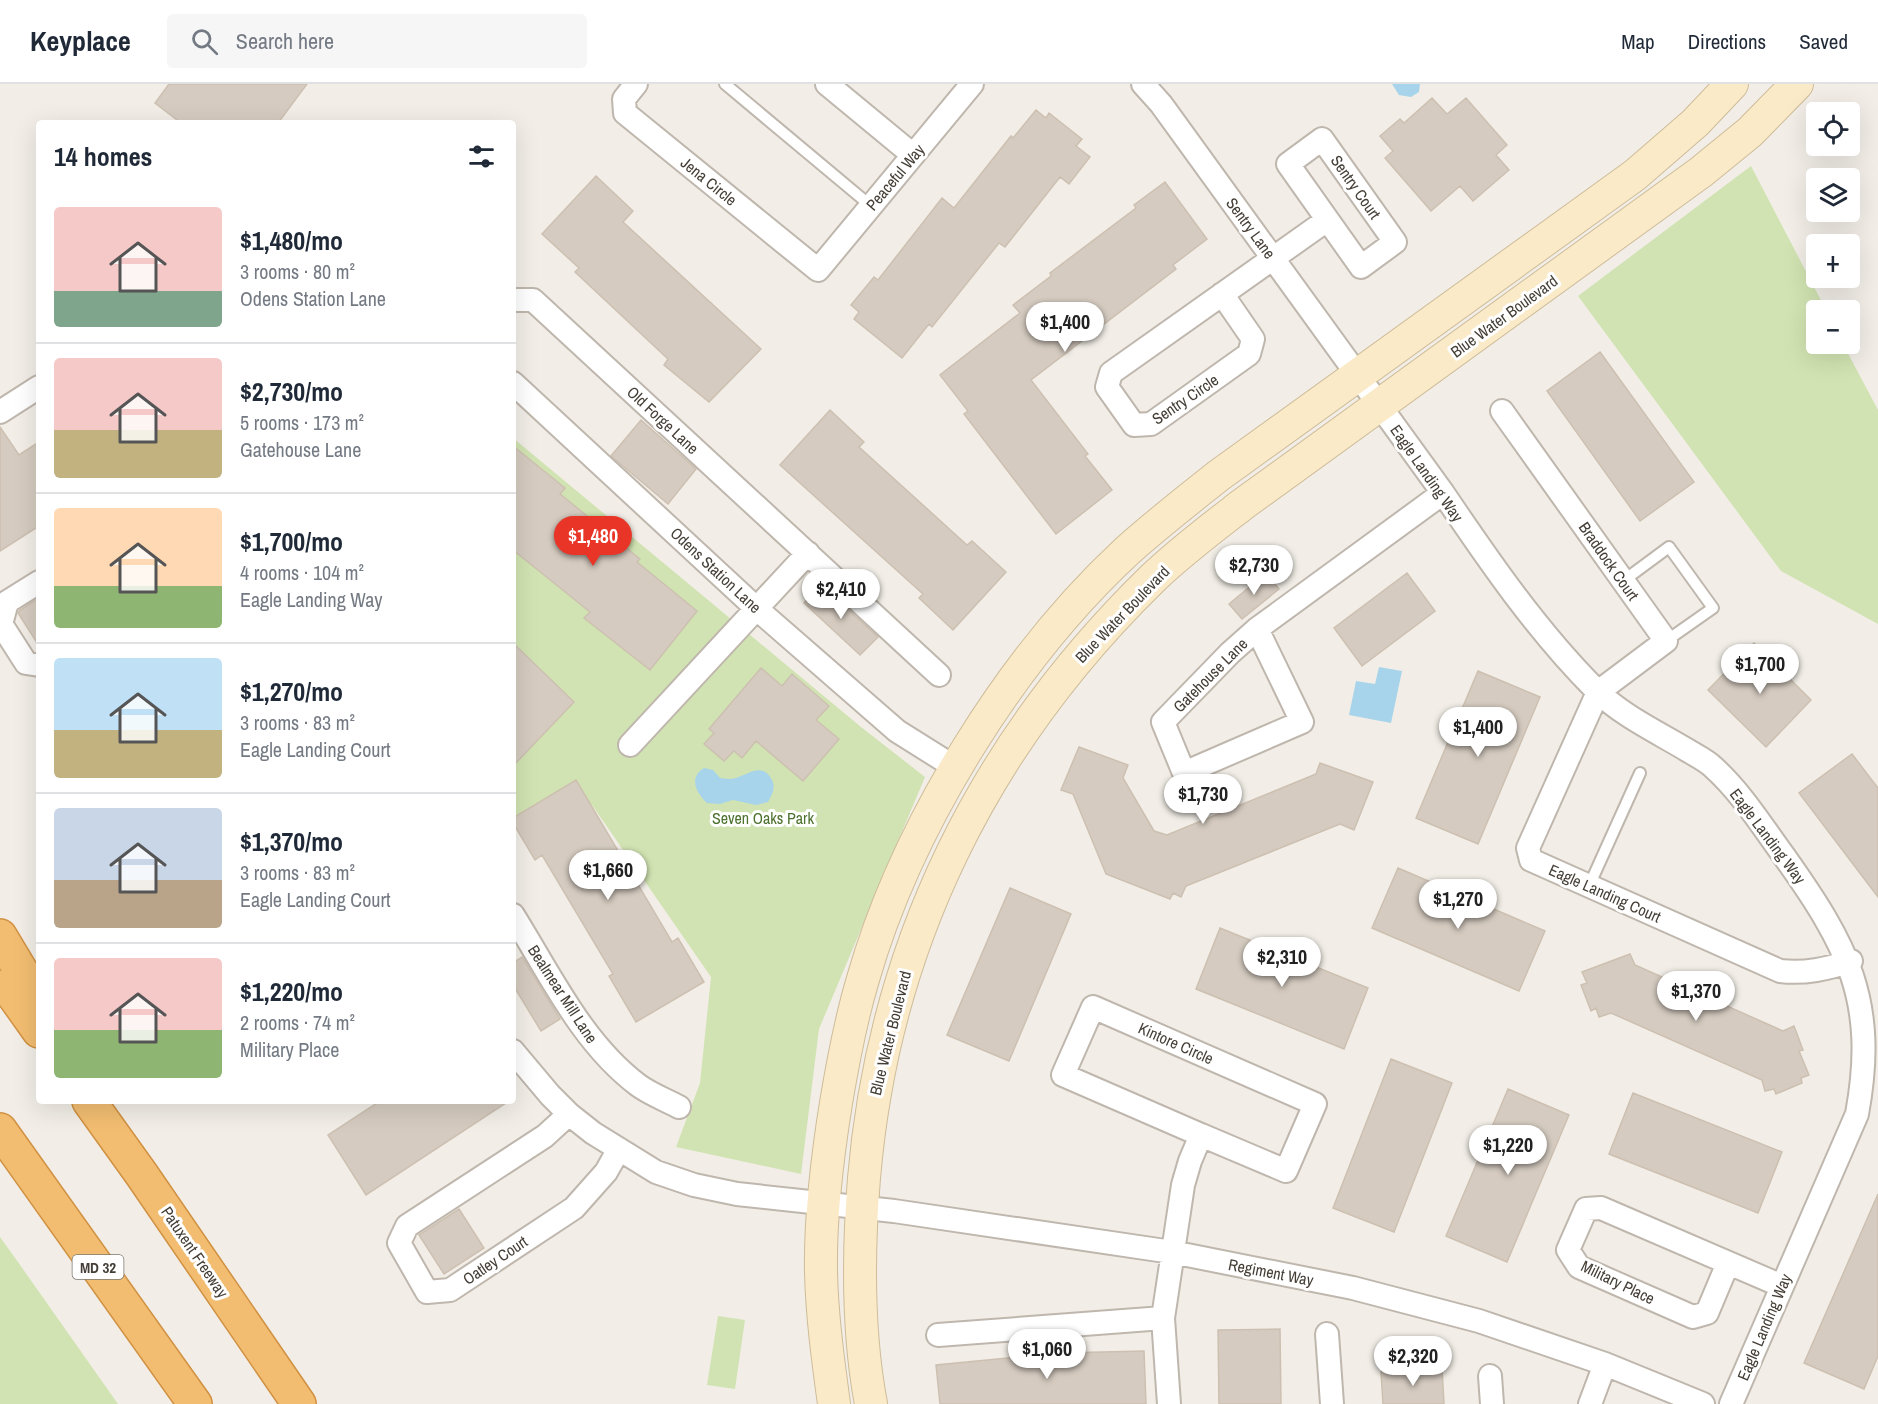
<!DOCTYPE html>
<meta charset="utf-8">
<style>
:root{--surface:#fff;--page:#f6f6f7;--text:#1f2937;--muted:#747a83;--line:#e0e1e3;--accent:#e83527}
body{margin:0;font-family:"Archivo Narrow",sans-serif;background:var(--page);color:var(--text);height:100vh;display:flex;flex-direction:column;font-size:22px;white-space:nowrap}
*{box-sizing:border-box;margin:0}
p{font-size:20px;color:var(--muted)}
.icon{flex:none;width:33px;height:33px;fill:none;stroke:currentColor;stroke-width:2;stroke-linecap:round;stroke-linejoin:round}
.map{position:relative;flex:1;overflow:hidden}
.drawer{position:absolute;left:36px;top:36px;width:480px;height:984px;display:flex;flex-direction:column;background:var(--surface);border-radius:6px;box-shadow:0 6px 24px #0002}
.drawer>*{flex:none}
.fabs{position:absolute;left:1806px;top:18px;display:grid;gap:12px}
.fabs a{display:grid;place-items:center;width:54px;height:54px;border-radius:6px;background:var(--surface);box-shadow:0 6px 24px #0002;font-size:30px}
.price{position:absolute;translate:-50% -51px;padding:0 14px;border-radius:21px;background:#fff;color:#222;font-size:20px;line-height:39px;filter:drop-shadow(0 2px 3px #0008)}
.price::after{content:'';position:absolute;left:50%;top:36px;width:18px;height:14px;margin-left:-9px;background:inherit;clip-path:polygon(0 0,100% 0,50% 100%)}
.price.selected{background:var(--accent);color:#fff}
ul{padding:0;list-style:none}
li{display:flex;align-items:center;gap:18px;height:150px;padding:0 18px}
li+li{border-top:2px solid var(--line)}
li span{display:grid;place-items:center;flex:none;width:168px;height:120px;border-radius:6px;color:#555}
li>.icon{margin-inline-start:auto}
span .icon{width:72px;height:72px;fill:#fffc;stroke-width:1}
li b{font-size:26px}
h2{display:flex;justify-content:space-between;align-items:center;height:72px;padding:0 18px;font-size:26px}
header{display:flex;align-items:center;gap:36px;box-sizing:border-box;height:84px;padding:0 30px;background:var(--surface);border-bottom:2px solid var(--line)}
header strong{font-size:28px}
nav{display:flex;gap:33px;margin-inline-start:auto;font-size:21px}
.search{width:420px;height:54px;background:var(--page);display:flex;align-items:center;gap:15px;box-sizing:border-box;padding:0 21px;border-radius:6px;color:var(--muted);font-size:22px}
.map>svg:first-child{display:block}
.green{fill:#d1e3b2}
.water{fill:#a7d4ea}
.building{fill:#d5cbc0;stroke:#cdc0b1;stroke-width:1.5}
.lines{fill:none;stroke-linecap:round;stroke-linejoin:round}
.lane-casing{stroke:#bfb7ad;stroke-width:14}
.street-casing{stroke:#bfb7ad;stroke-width:26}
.secondary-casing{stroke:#cebc99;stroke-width:34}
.highway-casing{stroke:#d09142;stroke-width:36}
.lane{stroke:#fff;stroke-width:10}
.street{stroke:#fff;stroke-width:22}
.secondary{stroke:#faeac8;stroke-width:32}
.highway{stroke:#f2bd71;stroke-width:33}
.labels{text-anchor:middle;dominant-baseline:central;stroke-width:6;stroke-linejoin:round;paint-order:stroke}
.shield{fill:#fff;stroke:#7c7872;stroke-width:1.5}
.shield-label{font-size:15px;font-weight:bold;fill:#443e36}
.street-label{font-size:16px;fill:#443e36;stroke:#fff}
.park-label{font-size:16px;fill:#4d712e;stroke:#fff}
</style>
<header>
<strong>Keyplace</strong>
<div class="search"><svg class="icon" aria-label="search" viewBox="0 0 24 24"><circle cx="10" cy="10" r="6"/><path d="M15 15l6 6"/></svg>Search here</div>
<nav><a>Map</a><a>Directions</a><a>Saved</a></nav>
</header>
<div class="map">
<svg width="1878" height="1320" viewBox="0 0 1878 1320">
<rect width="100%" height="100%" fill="#f2eee7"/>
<path class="green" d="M1751,82L1826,226H1816V260H1843L1878,326V540L1781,487L1578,212Z
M513,354L861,643L925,693L819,945L801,1090L676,1063L700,999L711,893L592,721L513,733Z
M0,1153L13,1171L118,1320H0Z
M718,1232L745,1236L735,1305L707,1301Z"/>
<path class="water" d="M1392,0H1420L1419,8L1411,13L1399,11Z
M1379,583L1402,587L1391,639L1349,631L1356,597L1375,600Z
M704,684L713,686L720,694C723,694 726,695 730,695C745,694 761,675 772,696C776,704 772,711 768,718L756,721L733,716L720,720L707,719C695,708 689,693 704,684Z"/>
<path class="building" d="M169,0H307L278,39H181L155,19Z
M1432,14L1447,30L1466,14L1507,61L1496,71L1509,86L1473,117L1460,102L1431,127L1385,74L1393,67L1380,52L1400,35L1404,39Z
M1036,26L1046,34L1049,29L1082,55L1076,62L1090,73L1069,100L1060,93L1005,163L999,159L932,243L929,240L902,274L854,235L859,228L851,221L874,193L878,196L942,114L954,124L1011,52L1013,54Z
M596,92L633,127L623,138L761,265L709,318L664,281L668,275L575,188L579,184L542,150Z
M1165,98L1207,155L1173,181L1176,185L1031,296L1088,370L1085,372L1112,406L1056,450L964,330L968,327L940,291L1020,229L1013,221L1051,192L1050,189L1136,124L1134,121Z
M1600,268L1694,398L1640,437L1547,307Z
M830,326L864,358L859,363L967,461L972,457L1006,488L953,546L919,514L923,510L780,381Z
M641,336L696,385L668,420L611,372Z
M0,343L19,371L39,358V442L0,467Z
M513,362L565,404L560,410L640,475L637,478L697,527L650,586L584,534L590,528L513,466Z
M1266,489L1279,505L1242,535L1229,520Z
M1407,489L1435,527L1362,582L1334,544Z
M821,501L878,553L860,571L804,519Z
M39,514V562L18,529L19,527Z
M513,559L574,618L513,682Z
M1754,559L1811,616L1766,663L1708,606Z
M761,584L782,602L792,590L829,622L816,636L839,655L803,697L756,657L742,674L734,667L724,677L704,660L714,649L709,645Z
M1478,587L1540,613L1478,760L1416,734Z
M1079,663L1128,681L1123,694L1154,747L1167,751L1316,690L1320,679L1373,698L1354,746L1340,740L1186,802L1181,813L1173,809L1170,815L1106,790L1073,710L1061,706Z
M1852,670L1878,704V813L1799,709Z
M576,696L672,858L678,854L704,898L636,938L609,892L613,890L542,771L535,776L513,739V734Z
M1398,784L1545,847L1519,907L1372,844Z
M1010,804L1071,830L1009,977L947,951Z
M1220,844L1368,904L1344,965L1196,905Z
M1630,870L1635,881L1783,947L1794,942L1803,966L1799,967L1809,991L1801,994L1802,999L1776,1010L1774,1005L1765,1007L1762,996L1611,929L1599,933L1596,924L1591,927L1581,901L1587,899L1582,888Z
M522,873L560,935L541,947L513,901V879Z
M1391,975L1452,999L1394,1148L1333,1124Z
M1508,1005L1569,1031L1507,1178L1446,1152Z
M1633,1009L1782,1068L1758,1129L1609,1070Z
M380,1017H509L366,1111L328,1051Z
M1878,1110V1272L1864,1305L1804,1279Z
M459,1125L484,1164L444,1190L419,1151Z
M1280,1245L1281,1320H1219L1218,1246Z
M1144,1267L1146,1320H940L936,1281L1059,1269Z
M1442,1284L1444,1320H1383L1381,1288Z"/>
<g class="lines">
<defs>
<path id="lane" d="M725,0L871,122
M1623,497L1669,463L1713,524L1666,557
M1589,802L1640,689"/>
<path id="street" d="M636,0L624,15L625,29L818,186L972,0
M827,0L913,71
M1143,0L1161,20L1443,409C1489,477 1537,547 1596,606C1621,631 1657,648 1687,666C1695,671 1706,676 1713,683C1741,708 1762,742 1784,772C1847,861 1878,916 1857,1030L1731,1320
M1322,55L1395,158L1361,183L1288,80Z
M1222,210L1253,255L1249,270L1151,340L1134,341L1107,303L1111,289L1327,136
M513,216H533L939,591
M513,299L757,525L897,647L956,684
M1502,327L1666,557L1598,608L1528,764L1531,776L1780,887C1805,890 1827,885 1851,877
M0,328L39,303
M39,498L7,518L1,540L26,579L39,581
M1257,545L1302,638L1184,689L1163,638L1230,569L1257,545L1443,409
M630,661L808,469
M513,831C550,890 582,959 638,1001C650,1010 666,1016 679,1023
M513,967L550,1011L569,1030L593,1049L656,1088L694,1101L737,1110L894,1127L1172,1168L1353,1204L1479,1237L1605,1280L1703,1320
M569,1030L545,1052L407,1142L399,1159L427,1208L450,1206L574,1124L606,1088L619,1065
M1728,1179L1707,1229L1693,1233L1579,1183L1568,1166L1586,1125L1601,1124L1782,1202
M1327,1250L1332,1320
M938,1251L1163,1234
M1490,1292L1492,1320
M1169,1320L1163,1234L1183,1101L1190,1077L1201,1051L1286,1087L1315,1020L1093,923L1063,991L1201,1051
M1590,1320L1605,1280"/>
<path id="secondary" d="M834,1320C828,1276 822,1232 821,1188C820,1132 827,1075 836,1019C843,977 851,935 863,895C907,742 1011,574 1128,466C1157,440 1188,416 1218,392L1635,91L1695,39L1732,0
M871,1320C857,1246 858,1169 864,1094C884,860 984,659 1152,495C1180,468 1212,444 1243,420L1701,88L1750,48L1797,0"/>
<path id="highway" d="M0,852L39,917
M7,902L39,947
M89,1017L142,1091L299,1320
M0,1046L195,1320"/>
</defs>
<use href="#lane" class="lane-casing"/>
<use href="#street" class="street-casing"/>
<use href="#secondary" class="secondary-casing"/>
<use href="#highway" class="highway-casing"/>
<use href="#lane" class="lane"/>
<use href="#street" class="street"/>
<use href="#secondary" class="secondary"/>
<use href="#highway" class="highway"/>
</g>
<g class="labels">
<rect class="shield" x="72.5" y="1171" width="51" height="24" rx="4.5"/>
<g class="shield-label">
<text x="98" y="1183">MD 32</text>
</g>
<g class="street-label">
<text transform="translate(895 93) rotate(-50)">Peaceful Way</text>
<text transform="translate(709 97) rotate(39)">Jena Circle</text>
<text transform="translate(1356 103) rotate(55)">Sentry Court</text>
<text transform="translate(1251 144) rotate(54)">Sentry Lane</text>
<text transform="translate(1504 232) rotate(-36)">Blue Water Boulevard</text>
<text transform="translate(1185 315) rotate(-34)">Sentry Circle</text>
<text transform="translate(663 336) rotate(43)">Old Forge Lane</text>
<text transform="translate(1427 389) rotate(55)">Eagle Landing Way</text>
<text transform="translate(1609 477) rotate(55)">Braddock Court</text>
<text transform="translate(716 486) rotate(43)">Odens Station Lane</text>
<text transform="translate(1122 530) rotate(-46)">Blue Water Boulevard</text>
<text transform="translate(1210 591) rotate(-45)">Gatehouse Lane</text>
<text transform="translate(1768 752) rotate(53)">Eagle Landing Way</text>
<text transform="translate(1605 809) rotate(24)">Eagle Landing Court</text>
<text transform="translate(563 910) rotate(57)">Bealmear Mill Lane</text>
<text transform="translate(890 949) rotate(-76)">Blue Water Boulevard</text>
<text transform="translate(1176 959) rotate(24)">Kintore Circle</text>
<text transform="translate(195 1168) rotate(56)">Patuxent Freeway</text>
<text transform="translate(495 1176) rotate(-34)">Oatley Court</text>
<text transform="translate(1271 1188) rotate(11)">Regiment Way</text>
<text transform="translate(1618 1198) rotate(26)">Military Place</text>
<text transform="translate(1764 1243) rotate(-67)">Eagle Landing Way</text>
</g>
<g class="park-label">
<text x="763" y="734">Seven Oaks Park</text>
</g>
</g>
</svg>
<div class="fabs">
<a><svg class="icon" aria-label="locate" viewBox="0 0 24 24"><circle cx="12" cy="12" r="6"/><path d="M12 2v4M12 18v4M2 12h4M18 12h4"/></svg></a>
<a><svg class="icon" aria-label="layers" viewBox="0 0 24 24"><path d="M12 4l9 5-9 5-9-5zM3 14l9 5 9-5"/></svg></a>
<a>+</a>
<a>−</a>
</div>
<b class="price" style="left:1065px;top:269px">$1,400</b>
<b class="price selected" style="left:593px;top:483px">$1,480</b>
<b class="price" style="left:1254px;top:512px">$2,730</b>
<b class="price" style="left:841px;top:536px">$2,410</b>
<b class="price" style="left:1760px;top:611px">$1,700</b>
<b class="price" style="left:1478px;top:674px">$1,400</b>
<b class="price" style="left:1203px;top:741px">$1,730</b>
<b class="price" style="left:608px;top:817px">$1,660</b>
<b class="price" style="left:1458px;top:846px">$1,270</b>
<b class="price" style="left:1282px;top:904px">$2,310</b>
<b class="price" style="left:1696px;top:938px">$1,370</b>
<b class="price" style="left:1508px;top:1092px">$1,220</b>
<b class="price" style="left:1047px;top:1296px">$1,060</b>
<b class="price" style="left:1413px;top:1303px">$2,320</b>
<section class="drawer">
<h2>14 homes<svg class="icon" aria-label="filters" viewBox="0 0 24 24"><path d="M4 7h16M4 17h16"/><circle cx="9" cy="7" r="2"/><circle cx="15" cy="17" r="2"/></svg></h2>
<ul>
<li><span style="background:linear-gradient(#f6c9c9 70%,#7fa58c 0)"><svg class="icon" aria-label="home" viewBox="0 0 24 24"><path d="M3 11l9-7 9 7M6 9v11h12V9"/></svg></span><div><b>$1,480/mo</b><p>3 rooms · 80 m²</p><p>Odens Station Lane</p></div></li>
<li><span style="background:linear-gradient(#f6c9c9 60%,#c2b280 0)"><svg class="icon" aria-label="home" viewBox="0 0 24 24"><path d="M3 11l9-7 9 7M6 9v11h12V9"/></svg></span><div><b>$2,730/mo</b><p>5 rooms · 173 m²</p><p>Gatehouse Lane</p></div></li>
<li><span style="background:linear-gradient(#ffd9b3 65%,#8fb573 0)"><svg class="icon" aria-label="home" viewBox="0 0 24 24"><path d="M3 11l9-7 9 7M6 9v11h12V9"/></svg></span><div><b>$1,700/mo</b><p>4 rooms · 104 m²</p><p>Eagle Landing Way</p></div></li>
<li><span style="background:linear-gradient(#bfe0f5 60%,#c2b280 0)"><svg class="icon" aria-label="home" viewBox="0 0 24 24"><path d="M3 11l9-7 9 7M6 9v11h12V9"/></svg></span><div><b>$1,270/mo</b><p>3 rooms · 83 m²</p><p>Eagle Landing Court</p></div></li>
<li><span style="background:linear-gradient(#c9d6e8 60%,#b9a48a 0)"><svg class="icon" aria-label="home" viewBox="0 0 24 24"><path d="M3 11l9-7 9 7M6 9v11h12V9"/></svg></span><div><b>$1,370/mo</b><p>3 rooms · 83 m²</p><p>Eagle Landing Court</p></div></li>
<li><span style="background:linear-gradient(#f6c9c9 60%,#8fb573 0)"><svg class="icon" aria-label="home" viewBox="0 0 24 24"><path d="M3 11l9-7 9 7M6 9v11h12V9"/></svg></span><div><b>$1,220/mo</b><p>2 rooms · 74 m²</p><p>Military Place</p></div></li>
</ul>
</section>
</div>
